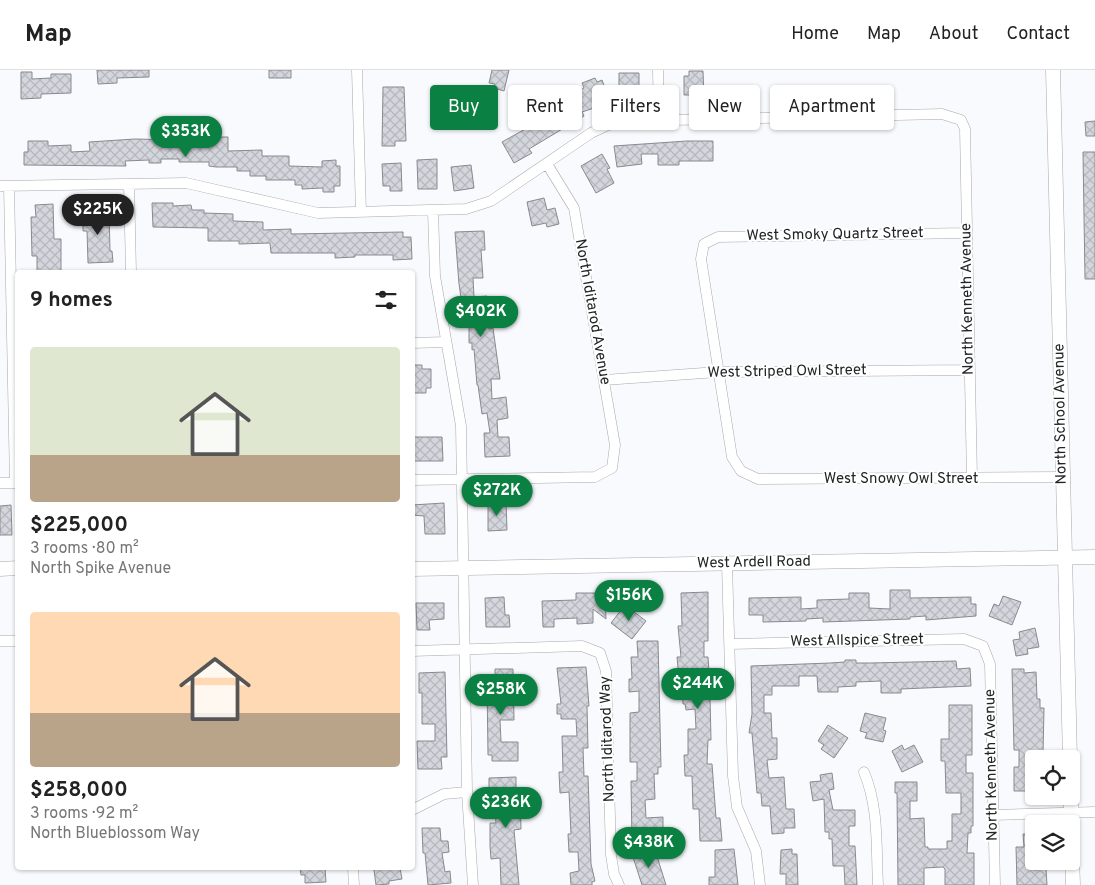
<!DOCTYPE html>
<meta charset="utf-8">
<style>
:root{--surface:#fff;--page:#f2f2f2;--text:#222;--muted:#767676;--line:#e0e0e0;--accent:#0b8043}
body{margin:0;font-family:Overpass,sans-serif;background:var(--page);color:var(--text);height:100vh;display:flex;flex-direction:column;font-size:19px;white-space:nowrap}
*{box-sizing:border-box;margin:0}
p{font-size:16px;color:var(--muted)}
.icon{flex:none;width:28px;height:28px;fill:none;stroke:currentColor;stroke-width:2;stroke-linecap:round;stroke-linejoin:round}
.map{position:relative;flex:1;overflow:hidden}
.side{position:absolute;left:15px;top:200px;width:400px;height:600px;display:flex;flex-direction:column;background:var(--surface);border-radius:5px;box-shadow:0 1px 4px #0004}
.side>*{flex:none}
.guide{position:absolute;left:430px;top:15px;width:475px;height:45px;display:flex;gap:10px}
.tools{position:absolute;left:1025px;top:680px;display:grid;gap:10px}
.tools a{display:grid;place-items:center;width:55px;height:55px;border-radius:5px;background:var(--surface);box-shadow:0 1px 4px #0004;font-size:25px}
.price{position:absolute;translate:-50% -42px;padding:0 11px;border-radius:18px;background:var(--accent);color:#fff;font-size:16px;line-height:32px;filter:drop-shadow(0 1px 2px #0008)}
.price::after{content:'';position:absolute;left:50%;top:30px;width:15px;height:11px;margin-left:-8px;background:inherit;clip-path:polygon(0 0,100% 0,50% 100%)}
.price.on{background:#222;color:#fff}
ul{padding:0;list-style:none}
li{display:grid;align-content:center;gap:10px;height:265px;padding:0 15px}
li span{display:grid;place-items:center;height:155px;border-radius:5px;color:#555}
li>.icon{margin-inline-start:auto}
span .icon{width:90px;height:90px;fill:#fffc;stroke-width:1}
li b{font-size:21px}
h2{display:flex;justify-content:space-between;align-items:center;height:60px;padding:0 15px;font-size:21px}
.chip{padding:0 18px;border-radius:5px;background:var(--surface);box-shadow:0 1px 4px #0004;font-size:18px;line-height:45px}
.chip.on{background:var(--accent);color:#fff}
header{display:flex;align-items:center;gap:30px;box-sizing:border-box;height:70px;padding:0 25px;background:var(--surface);border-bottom:1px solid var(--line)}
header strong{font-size:24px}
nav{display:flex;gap:28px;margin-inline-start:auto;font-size:18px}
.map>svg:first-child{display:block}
.building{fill:url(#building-cross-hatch);stroke:#898a90}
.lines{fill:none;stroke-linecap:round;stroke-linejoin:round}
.street-casing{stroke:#a6a8ae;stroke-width:11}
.secondary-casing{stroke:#a6a8ae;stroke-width:15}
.street{stroke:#fff;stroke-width:10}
.secondary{stroke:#fff;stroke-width:14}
.labels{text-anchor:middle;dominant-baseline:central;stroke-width:4;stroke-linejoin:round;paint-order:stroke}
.street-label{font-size:15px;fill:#232426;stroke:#fff}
</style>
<header>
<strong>Map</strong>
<nav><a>Home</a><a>Map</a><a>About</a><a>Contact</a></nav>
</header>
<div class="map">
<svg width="1095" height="815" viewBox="0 0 1095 815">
<defs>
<pattern id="building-cross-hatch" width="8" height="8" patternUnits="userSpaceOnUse" patternTransform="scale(1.25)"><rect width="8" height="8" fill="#d4d6dd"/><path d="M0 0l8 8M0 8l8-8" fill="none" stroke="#b6b8be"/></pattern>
</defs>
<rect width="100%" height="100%" fill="#f9fafe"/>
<path class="building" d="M97,0H149V7L117,8V13L98,14Z
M269,0H291V8H269Z
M492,0H509L504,21L494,18L495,14L489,13Z
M689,1H703L704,28L692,29V25H684V6H689Z
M21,2H32V9L51,8V4H71V23L41,24V28L21,29Z
M619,3H639V28H634V31H619Z
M595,8L597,12L602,10L610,31H602L603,35L582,42L584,46L529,79L532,83L514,93L502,72L529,57L525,48L542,39L543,41L584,18L582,13Z
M383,17H404L406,71H395V76H382Z
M1095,51V66H1086L1085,52Z
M179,63H198V67H228V81L262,80V86H289V96L322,97V91L336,90V96H340V116H334V122H323V118L302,119V115H295V110H266V106H250V101H237V97H216L209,96V92H179V89H161V93H149V90L125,91L126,96L24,95V82H28V71H48V76L71,75V82L90,81L89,72L135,69L179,70Z
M687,71H713V91H679V95H658V84H641L642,94L617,97L614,76Z
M1083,82H1095V209H1085Z
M602,84L610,98L607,99L614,113L596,123L581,96Z
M437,89V119H418L417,90Z
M401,93L402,121H390V116H383L382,94Z
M471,95L474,118L454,121L451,97Z
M544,128L547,140L555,138L559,154L547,157L546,153L532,156L527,132Z
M152,133H173V136L191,135L192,140H204V143L233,144V151L263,152V160L291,159V164L403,162V167H411L412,189L393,190V185H355V187L335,188V183H271L270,173L239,174V171H208V158L153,157Z
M53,134L54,169H61V202H37V186H32L31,147H36L35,135Z
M109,140L110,181H112L113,192L88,193L87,161H83V141Z
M484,161L485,180H481L483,208H473L474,227L487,226L489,259L493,258L500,309H491L492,329L506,327L508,348L497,350L498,367H509L510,386L485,387L484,363H490L487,343L482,344L478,315H477L474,279L472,280V273H469V241H463L459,214L455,162Z
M412,295H422V299H431V318H426V323H412Z
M412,367H442L443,391H412Z
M506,431L507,460L488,461V435Z
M444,433L445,464H425L424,446L412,445V435Z
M11,435L12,465H0V436Z
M890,520H910V528L971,527V534H976V546L926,550V546L910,547V549L823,552V548L806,549V551L763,552V545H749V528L801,527V539L817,538V530L849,529V523H869V538L890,539Z
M708,522V571H704V587H708L709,602H702L703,620H708L710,627L711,670H708L707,694H712L716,748H720L722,771H700L699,739H693L692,706H685L684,685H688V659H696L695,639L686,640L685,634H683L682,608H679L677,587H681L678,556H682L681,523Z
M576,523H597V526H605L606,549L593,539V553L577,554V548L554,549V557H543L542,531L576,530Z
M1003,526L1021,532L1012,555L989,546L994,534L999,536Z
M504,527L505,545H509L510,557H486L485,528Z
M416,533H444V549L429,550L430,560H417Z
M625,535L646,551L632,569L611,553Z
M1035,558L1039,577L1027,579L1028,584L1016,586L1013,570L1020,569L1019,562Z
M637,571H658L661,697H658V704H654L655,729L645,730L646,748L663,747V763L658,764V773H632L631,711H637V692H630V643L639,642V621L629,622V609H632L631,587H638Z
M845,590H856V593H870L956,591L957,599L970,598L971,616L901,619V623H881V611L856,612V616L838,617V622H818L817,606H799V616H772V625H764V643H771L772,668H777V689L767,690L769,708L784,707L786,739H794L795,758H784V763L772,764L770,736H762L761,723H757L752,663H749L752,644L751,596L830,593L845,592Z
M586,597L589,636H587L588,678H583L584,706H588L591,794L595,811L592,812V815H571L570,803L579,801L578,782H569L568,764H571L569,722L560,723L559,702H563L562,666H577L576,649H561V644H557V634H561L557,598Z
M495,599H513L514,650H500L501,672H518V691H492V685H488L487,613H495Z
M1012,599H1024V603L1036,602L1037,629H1040V638H1044L1043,684H1039V689H1034V721H1014V697H1019V680H1014Z
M445,602L447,687H441L442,699H418L417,671H435V654H422V623H419V603Z
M949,635H972V685H966V703H973V756H971V763H968L967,783H974V815H945V799L943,797L924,798V815H898L897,723H895V712H917V731H910V749L924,748L925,777H928V779H947V771H952V744H961V723H946L945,691H941V669H949Z
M865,643L886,648L883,660L886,661L883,672L865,668L867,663L860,661Z
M828,655L848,668L834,688L821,679L824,675L818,671Z
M902,675L904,680L914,675L923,692L902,702L892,681Z
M832,703L834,719L829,720L833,740H855V756H849V776H855L857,815H845L844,796H833L832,769H829V762H825L824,729L813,731L810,712L821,711L820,705Z
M516,707V728L520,727L521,759L514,760L519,815H501L500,788L491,789L490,776V753H496L495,741H499V720H489V708Z
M422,758H440L441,771H448L449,782L442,783L445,802L450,801L451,813L428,815L425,783H423Z
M1023,764H1034V800L1046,799L1047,815H1017L1016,777H1024Z
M734,779L738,815H709V807H715V780Z
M792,779V784H797L798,815H786V804H780L781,780Z
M655,780L666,815H642L633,787Z
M300,798H325L326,812L305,813V805H301Z
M379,798H400L402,809L389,811V814L376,815L374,800Z"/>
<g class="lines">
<defs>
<path id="street" d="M357,0L361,142
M658,0L659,50
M129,114L131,202
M0,116L186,113L318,143L466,139L491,131L591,63L608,55L627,51L942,44L961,50L965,59L972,408
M9,116L15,413
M433,140L435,206L461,356L467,722L473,815
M967,163L718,167L704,174L701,189L732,387L741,401L758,409L1063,407
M412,273L445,272
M604,310L718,302L970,300
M412,410L595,407L612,398L615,375L574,138L547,94
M0,413H18
M727,494L733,706L737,737L756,781L760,815
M0,571H18
M730,574L964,569L983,576L990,594L995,815
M412,581L582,576L600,583L606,601L611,785L614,804L619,815
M864,702C879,738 876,776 878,815
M412,740L444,724L467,722
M993,745L1095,742
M353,798L354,815"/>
<path id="secondary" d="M1053,0L1070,689
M0,499L18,498
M412,499L1095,487
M1071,726V754
M1071,757L1073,815"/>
</defs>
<use href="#street" class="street-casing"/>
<use href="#secondary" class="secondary-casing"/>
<use href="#street" class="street"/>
<use href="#secondary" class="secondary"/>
</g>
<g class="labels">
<g class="street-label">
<text transform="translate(835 165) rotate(-1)">West Smoky Quartz Street</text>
<text transform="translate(968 229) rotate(-91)">North Kenneth Avenue</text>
<text transform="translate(592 242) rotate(80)">North Iditarod Avenue</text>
<text transform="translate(787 302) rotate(-1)">West Striped Owl Street</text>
<text transform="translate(1061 344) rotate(-91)">North School Avenue</text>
<text x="901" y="409">West Snowy Owl Street</text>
<text transform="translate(754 493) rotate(-1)">West Ardell Road</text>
<text transform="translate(857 571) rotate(-1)">West Allspice Street</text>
<text transform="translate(608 669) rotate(-92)">North Iditarod Way</text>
<text transform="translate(992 695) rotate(-91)">North Kenneth Avenue</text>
</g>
</g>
</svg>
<div class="tools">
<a><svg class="icon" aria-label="locate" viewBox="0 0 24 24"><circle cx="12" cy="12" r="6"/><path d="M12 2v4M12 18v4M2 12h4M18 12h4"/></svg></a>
<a><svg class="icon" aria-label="layers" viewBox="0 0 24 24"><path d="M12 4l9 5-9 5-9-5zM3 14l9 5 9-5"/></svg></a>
</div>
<b class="price" style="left:186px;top:88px">$353K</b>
<b class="price on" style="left:98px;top:166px">$225K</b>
<b class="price" style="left:481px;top:268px">$402K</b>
<b class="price" style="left:497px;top:447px">$272K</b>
<b class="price" style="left:629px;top:552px">$156K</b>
<b class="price" style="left:698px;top:640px">$244K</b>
<b class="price" style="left:501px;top:646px">$258K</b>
<b class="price" style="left:506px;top:759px">$236K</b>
<b class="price" style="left:649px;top:799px">$438K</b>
<div class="guide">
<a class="chip on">Buy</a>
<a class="chip">Rent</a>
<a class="chip">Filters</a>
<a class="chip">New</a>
<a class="chip">Apartment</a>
</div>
<section class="side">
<h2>9 homes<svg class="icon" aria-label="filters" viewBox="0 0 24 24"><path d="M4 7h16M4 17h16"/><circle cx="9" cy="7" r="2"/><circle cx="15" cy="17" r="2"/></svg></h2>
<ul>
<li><span style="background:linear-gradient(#dfe7d0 70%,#b9a48a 0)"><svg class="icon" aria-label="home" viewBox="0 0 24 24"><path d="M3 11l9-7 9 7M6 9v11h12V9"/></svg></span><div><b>$225,000</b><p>3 rooms · 80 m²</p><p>North Spike Avenue</p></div></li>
<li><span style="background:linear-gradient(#ffd9b3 65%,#b9a48a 0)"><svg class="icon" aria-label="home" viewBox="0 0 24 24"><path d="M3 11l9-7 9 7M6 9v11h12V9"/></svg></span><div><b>$258,000</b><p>3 rooms · 92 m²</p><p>North Blueblossom Way</p></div></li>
</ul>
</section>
</div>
